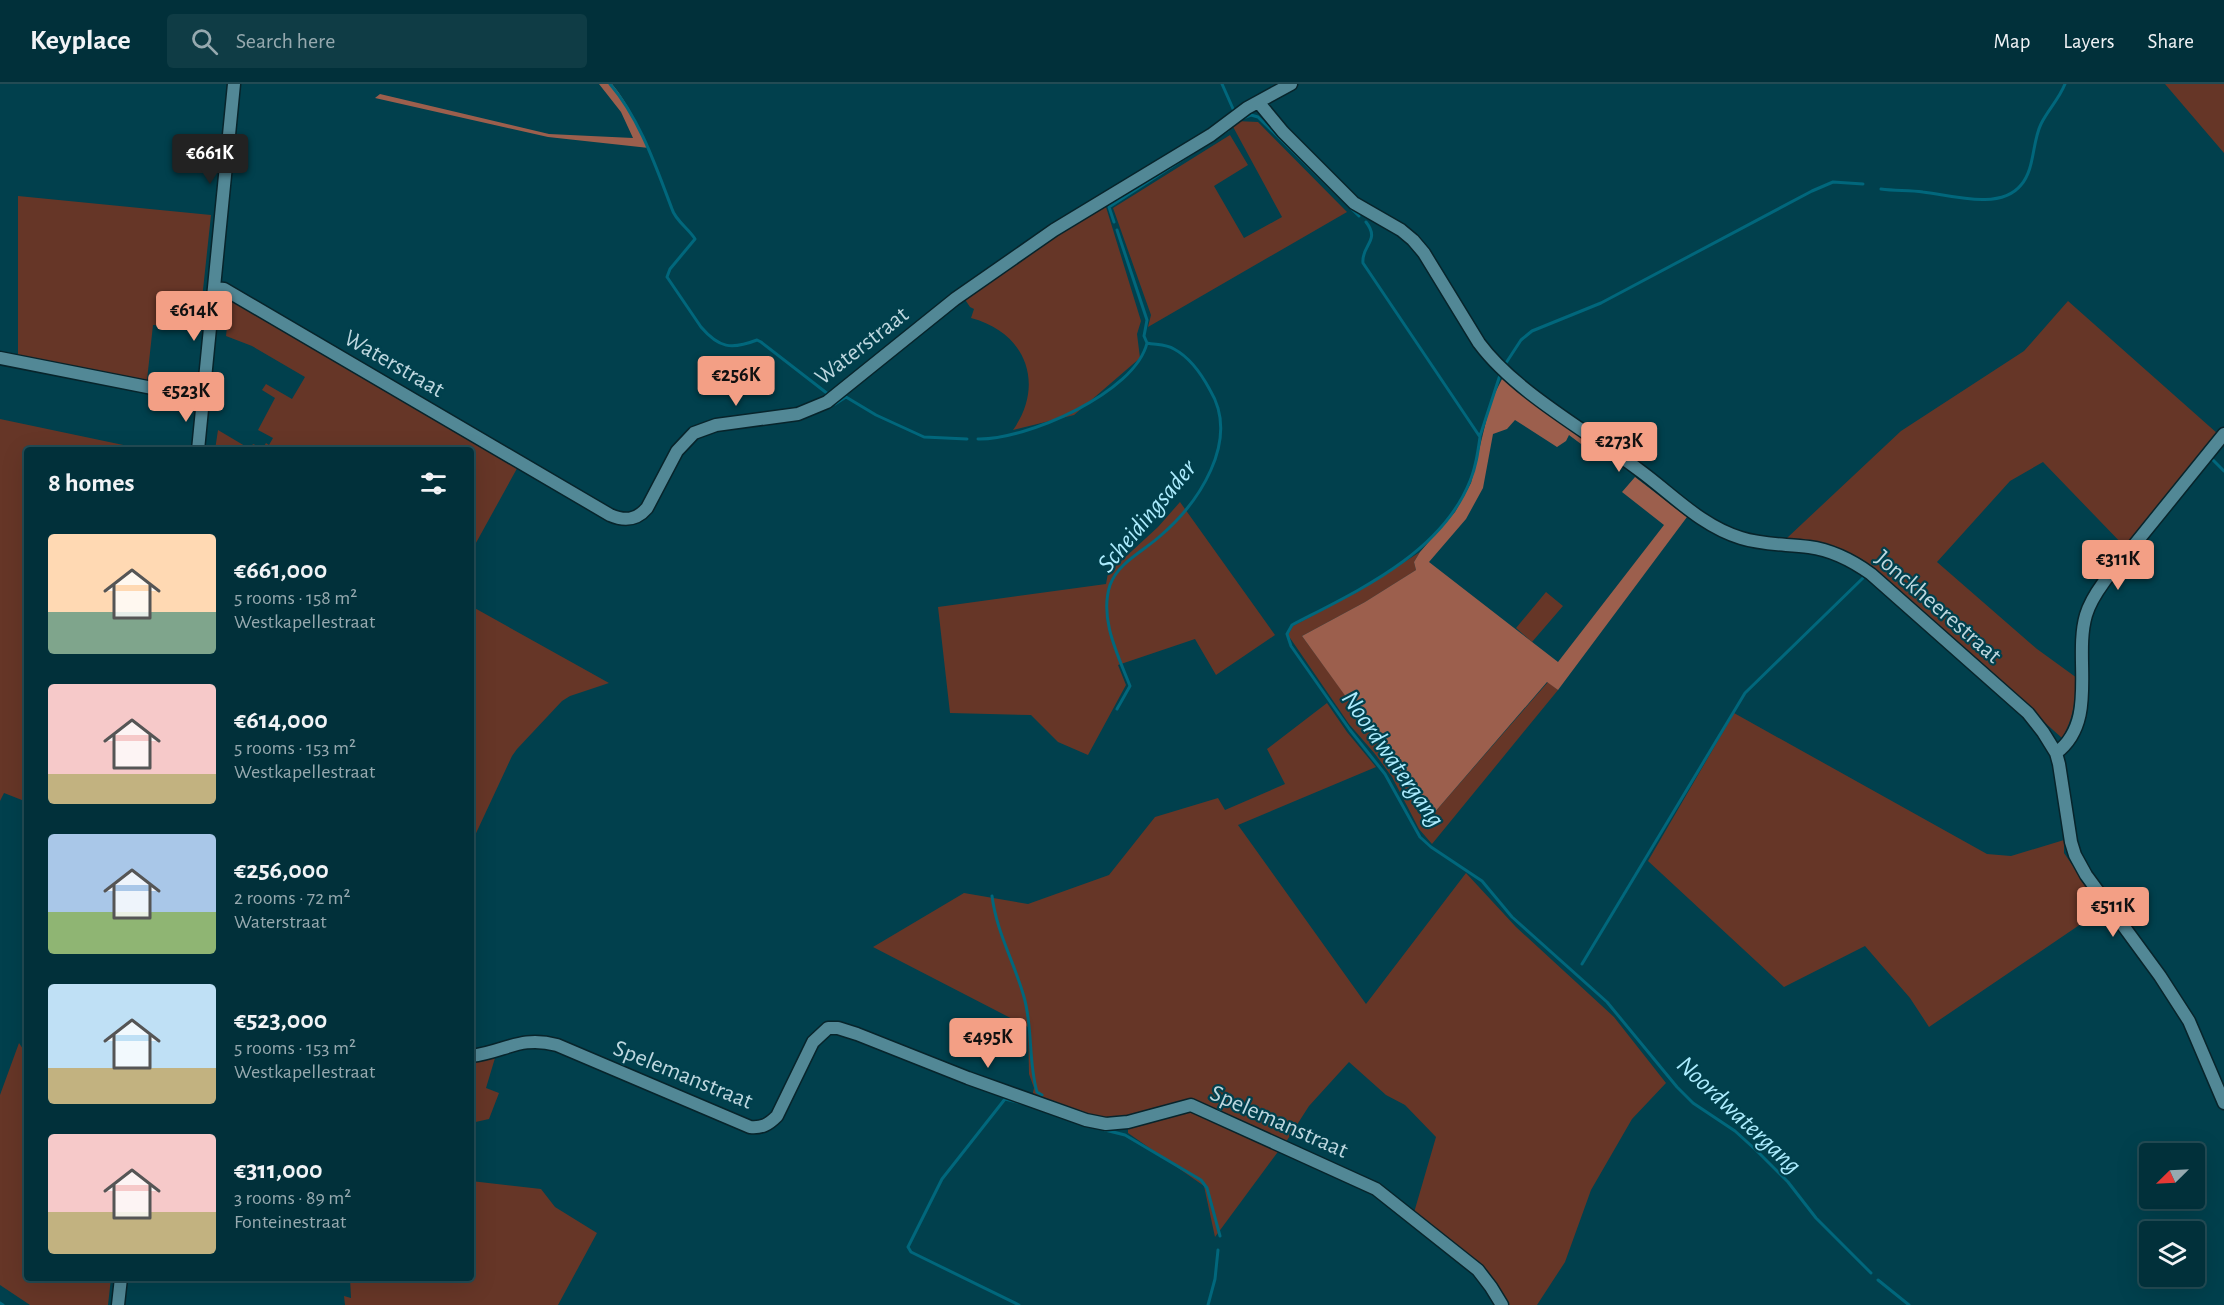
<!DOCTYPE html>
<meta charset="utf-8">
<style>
:root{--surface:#01303a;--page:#0f3c45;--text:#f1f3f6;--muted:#96a9af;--line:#234b54;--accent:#f39f85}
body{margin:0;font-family:"Alegreya Sans",sans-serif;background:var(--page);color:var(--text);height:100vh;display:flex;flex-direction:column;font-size:22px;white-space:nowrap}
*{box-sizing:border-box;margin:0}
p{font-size:20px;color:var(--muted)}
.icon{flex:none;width:33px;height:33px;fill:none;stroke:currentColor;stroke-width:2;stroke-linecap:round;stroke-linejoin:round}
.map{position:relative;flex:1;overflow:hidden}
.panel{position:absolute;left:24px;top:363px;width:450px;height:834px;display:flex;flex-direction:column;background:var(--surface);border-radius:6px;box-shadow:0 6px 24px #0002,0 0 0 2px var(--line)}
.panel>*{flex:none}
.needle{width:39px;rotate:246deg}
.buttons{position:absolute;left:2139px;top:1059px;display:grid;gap:12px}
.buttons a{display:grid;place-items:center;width:66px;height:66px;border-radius:6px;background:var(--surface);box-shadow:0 6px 24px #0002,0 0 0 2px var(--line);font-size:30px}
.price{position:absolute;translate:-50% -51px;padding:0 14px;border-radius:6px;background:var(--accent);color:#111;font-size:20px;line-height:39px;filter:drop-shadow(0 2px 3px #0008)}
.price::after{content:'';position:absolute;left:50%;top:36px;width:18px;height:14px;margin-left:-9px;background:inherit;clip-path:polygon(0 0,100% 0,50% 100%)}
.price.selected{background:#222;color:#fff}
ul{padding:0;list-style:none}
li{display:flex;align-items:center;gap:18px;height:150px;padding:0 24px}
li span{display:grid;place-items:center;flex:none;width:168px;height:120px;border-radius:6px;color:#555}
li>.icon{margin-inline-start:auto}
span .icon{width:72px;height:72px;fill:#fffc;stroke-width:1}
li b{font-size:26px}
h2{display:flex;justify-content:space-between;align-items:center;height:72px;padding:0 24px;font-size:26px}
header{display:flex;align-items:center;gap:36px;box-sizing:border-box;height:84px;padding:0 30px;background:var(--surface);border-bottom:2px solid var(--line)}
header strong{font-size:28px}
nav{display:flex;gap:33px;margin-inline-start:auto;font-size:21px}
.search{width:420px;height:54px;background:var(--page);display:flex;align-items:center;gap:15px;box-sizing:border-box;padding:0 21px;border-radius:6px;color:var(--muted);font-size:22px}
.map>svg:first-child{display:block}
.green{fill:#663627}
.forest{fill:#9c5f4d}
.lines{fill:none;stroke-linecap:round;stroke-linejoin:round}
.stream{stroke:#01677c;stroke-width:3}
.minor-casing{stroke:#07242b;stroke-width:15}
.minor{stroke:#528896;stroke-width:12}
.labels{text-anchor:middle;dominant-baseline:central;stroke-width:4.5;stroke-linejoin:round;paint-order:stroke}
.street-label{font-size:24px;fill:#bdd7df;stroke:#01404d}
.water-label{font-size:26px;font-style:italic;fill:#acecfe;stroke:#01404d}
</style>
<header>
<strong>Keyplace</strong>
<div class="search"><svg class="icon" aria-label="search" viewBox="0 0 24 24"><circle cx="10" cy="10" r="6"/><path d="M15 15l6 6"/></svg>Search here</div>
<nav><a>Map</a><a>Layers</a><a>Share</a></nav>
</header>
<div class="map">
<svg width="2224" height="1221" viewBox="0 0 2224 1221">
<rect width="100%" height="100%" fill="#01404d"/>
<path class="green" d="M2165,0H2224V69Z
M1236,37L1258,38L1347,128L1148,243L1151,231L1113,124L1230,51L1248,81L1214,102L1244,154L1282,133L1231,39Z
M18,112L211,131L199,243L153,241L147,296L18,271Z
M1106,123L1141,237L1137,250L1140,274L1074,331L1013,346C1046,299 1025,248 971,234L974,225L970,223L964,214L1058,149Z
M230,215L520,379L471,468V366H215L218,346L250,365L253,360L263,364L266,359L269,361L273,354L258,346L275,314L262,306L266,300L292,315L305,293L252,262L226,252Z
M2068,217L2218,350L2126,464L2043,378L2010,397L1937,478L2037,565L2077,594C2076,614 2073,636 2062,654L1862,475L1837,464L1787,454L1901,347L2024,267Z
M0,335L147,366H27V718L4,709L0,717Z
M1180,418L1275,551L1216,591L1195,555L1118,581L1126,601L1088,671L1058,658L1031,631L950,629L938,523L1106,500L1108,489L1158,443Z
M1420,468L1414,478L1416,486L1365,518L1302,552L1397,682L1428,736L1548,598L1558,606L1432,760L1419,745L1392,693L1375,670L1349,640L1288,551L1293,542L1359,507Z
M1546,508L1563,522L1532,558L1516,544Z
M471,522L609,599L570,612L562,617L517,665L512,672L471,760Z
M1327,619L1347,648L1376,683L1238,741L1366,920L1466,789L1516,843L1614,933L1666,999L1632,1035L1591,1106L1565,1178L1537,1221H1504L1500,1213L1413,1132L1436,1053L1405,1021L1386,1011L1349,978L1309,1022L1284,1061L1194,1019L1106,1037L1032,1013L1034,1004L1029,990L1028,943L873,863L964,809L1028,820L1109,791L1155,733L1218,714L1225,726L1285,700L1267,665Z
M1734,629L1987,770L2011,772L2064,756V769L2103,825L1929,943L1910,914L1865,862L1784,903L1648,777Z
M19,959L27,971V1194H111L108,1221H30L0,1201V1011Z
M495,974L486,1004L499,1009L489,1035L471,1039V979Z
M1187,1026L1280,1065L1215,1153L1204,1102L1128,1049V1041Z
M471,1097L541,1105L555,1123L597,1149L558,1221H345L344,1212L351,1214L350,1194H471Z"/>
<path class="forest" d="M599,0H612C628,19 638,42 649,64L548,53L375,14L380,10L549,50L633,54L621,28Z
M1503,293L1588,351L1581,360L1569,351L1566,357L1557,363L1515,336L1507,345L1493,350L1483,404L1466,435L1429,478L1558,578L1664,441L1622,408L1635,393L1687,433L1558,606L1547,598L1428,736L1396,682L1302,552L1365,518L1416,486L1414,478L1420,468L1455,428L1471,399L1491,317Z"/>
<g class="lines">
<path class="stream" d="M610,0C640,35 656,83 672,125C675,136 689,145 695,155L670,185L667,193L701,243C719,264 731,266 757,256L761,258L828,310
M1222,0L1234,27
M1243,34L1251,31L1258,33L1359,132
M1881,105C1895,107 1909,106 1923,108C1950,111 2000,127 2021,101C2035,85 2032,58 2041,40C2048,26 2059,15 2065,0
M1114,138L1109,123L1228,46
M1366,138C1381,157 1361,161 1363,179L1480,353C1478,368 1476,383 1470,397C1441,470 1357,507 1292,541L1287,550L1291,562L1350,646L1385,690L1420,753L1431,763L1482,797L1512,833L1607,918L1677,1003L1693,1019L1735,1047L1757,1067L1788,1098L1816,1134L1871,1189
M1504,282L1521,256L1532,247L1601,219L1812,107L1833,98L1863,100
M833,318L835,320L846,313L876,331L924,353L967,355
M1480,352L1500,291
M978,355C1026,356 1135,309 1147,259L1144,252L1147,236L1117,146
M2213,371L2211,374L2224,387
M1117,625L1130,602C1118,571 1099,535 1110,501C1118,479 1142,468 1159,453C1198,420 1241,357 1210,306C1202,291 1189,273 1174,265C1166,260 1156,261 1147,259
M992,812C997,850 1014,877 1024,913C1033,944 1028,977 1037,1008L1042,1011
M1582,880L1745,609L1863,494
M1105,1046L1125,1051L1201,1096L1207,1104L1220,1152
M1878,1196L1909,1221
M0,1219L3,1221
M1019,1221L911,1168L908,1163L942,1095L1005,1015L1025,1020
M1208,1221L1215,1195L1218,1166"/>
<defs>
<path id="minor" d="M1259,19L1283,48L1354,119L1401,146L1413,156L1424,169L1479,259C1516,309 1589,348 1639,386C1672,410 1701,442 1741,454C1763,461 1786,460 1809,463C1832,466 1853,477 1871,490L2028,629L2043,648L2056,669L2059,680L2071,758L2075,771L2086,791L2160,892L2189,937L2224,1019
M214,204L224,205L610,431C624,437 636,437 647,424L677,367L694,349L716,341L798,330L827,318L955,215L1054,146L1211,51L1247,24L1291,0
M0,274L203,314
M198,366L234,0
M2056,669C2099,637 2073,575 2086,531C2093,507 2119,479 2135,460C2165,423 2194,387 2224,350
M471,972C505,968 520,951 557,961L750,1043C762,1044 768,1041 777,1032L813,958L828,944H838L857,950L968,994L1086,1036L1106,1040L1128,1038L1191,1021L1376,1105L1478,1186L1491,1203L1502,1221
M118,1221L121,1194"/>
</defs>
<use href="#minor" class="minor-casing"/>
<use href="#minor" class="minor"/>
</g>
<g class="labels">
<g class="street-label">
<text transform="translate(862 262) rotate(-38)">Waterstraat</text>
<text transform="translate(394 280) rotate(30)">Waterstraat</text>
<text transform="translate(1938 523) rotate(41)">Jonckheerestraat</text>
<text transform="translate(683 991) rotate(22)">Spelemanstraat</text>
<text transform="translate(1279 1038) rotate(24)">Spelemanstraat</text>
</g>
<g class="water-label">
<text transform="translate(1147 432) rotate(-50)">Scheidingsader</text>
<text transform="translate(1393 675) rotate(55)">Noordwatergang</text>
<text transform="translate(1739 1031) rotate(43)">Noordwatergang</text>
</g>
</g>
</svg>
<div class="buttons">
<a><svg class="needle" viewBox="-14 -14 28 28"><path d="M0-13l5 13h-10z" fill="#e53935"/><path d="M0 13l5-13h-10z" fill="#96a9af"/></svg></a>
<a><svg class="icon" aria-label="layers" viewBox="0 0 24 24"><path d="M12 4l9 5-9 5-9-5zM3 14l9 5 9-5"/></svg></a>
</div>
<b class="price selected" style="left:210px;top:101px">€661K</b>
<b class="price" style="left:194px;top:258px">€614K</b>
<b class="price" style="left:736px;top:323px">€256K</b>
<b class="price" style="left:186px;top:339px">€523K</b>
<b class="price" style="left:1619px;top:389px">€273K</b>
<b class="price" style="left:2118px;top:507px">€311K</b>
<b class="price" style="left:2113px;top:854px">€511K</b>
<b class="price" style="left:988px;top:985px">€495K</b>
<section class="panel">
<h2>8 homes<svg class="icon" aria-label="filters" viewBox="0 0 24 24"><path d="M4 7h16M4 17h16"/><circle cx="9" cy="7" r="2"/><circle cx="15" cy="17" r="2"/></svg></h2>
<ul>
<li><span style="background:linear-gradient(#ffd9b3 65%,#7fa58c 0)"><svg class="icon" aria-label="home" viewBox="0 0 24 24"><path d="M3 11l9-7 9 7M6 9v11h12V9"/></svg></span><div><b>€661,000</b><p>5 rooms · 158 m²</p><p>Westkapellestraat</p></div></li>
<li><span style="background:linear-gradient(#f6c9c9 75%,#c2b280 0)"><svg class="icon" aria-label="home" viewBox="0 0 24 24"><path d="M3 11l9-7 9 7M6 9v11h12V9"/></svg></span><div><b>€614,000</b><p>5 rooms · 153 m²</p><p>Westkapellestraat</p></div></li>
<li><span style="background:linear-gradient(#a9c7e8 65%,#8fb573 0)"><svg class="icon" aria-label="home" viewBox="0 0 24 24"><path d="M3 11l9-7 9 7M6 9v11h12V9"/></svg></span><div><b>€256,000</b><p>2 rooms · 72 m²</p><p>Waterstraat</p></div></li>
<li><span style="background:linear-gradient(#bfe0f5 70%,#c2b280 0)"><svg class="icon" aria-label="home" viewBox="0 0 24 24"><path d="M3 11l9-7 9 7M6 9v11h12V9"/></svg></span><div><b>€523,000</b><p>5 rooms · 153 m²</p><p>Westkapellestraat</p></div></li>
<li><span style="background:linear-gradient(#f6c9c9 65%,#c2b280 0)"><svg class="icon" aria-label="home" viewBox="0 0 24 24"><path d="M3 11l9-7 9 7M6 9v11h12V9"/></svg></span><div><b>€311,000</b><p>3 rooms · 89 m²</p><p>Fonteinestraat</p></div></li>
</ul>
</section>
</div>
